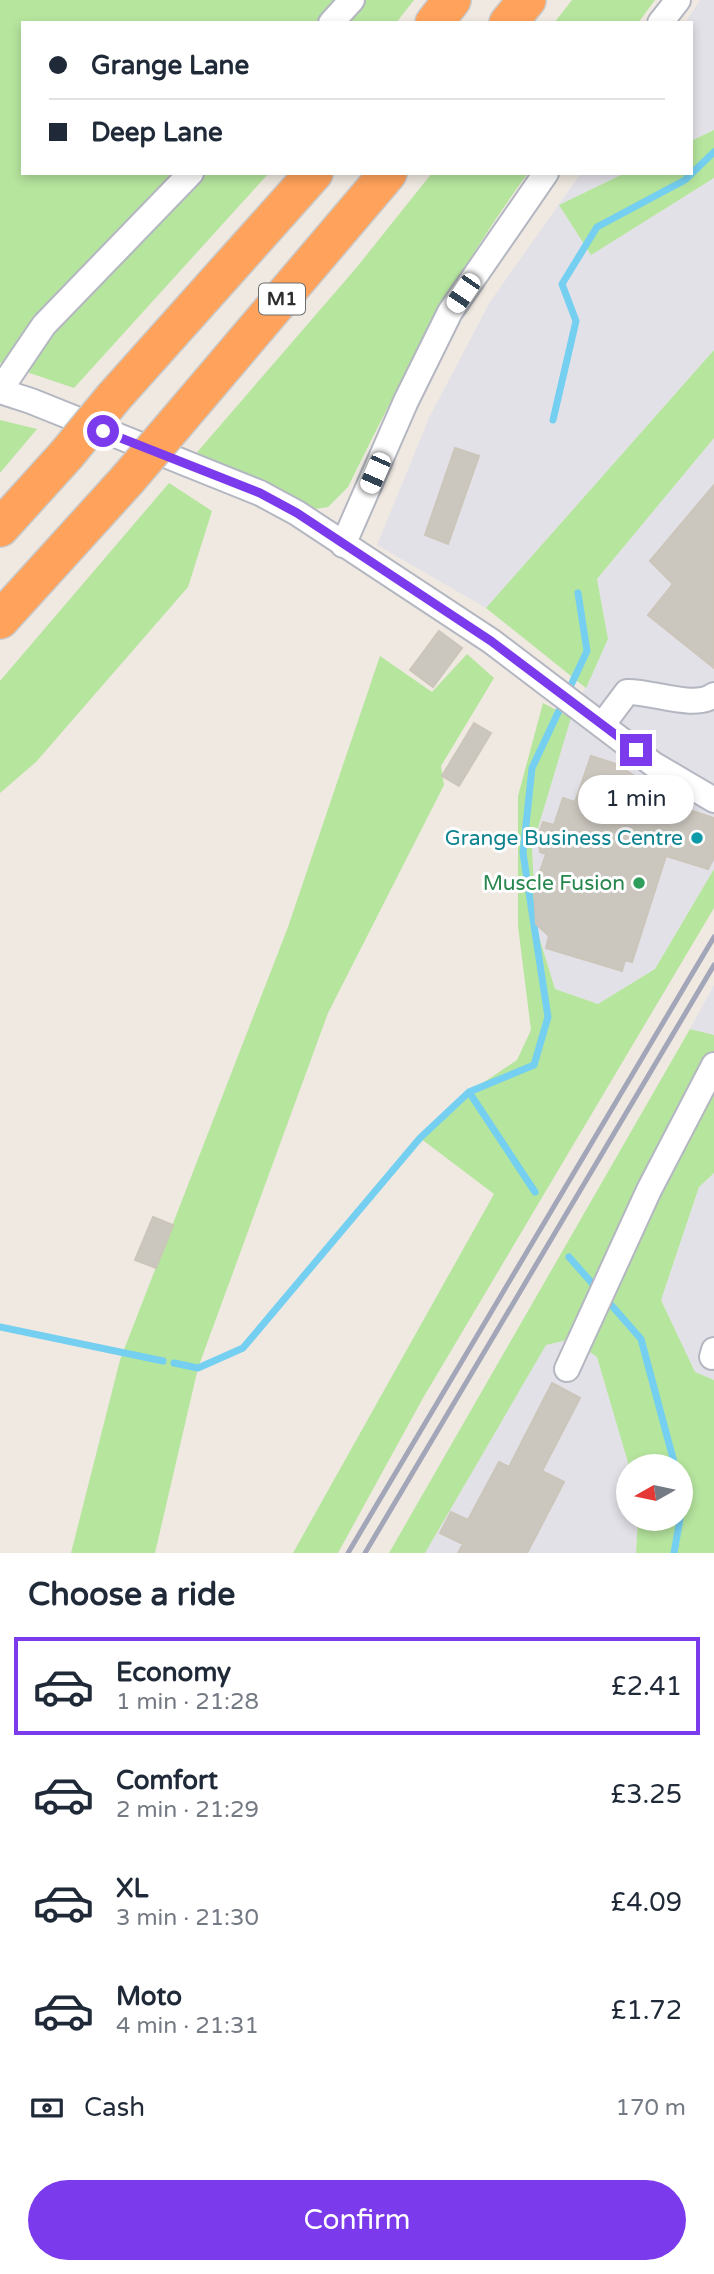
<!DOCTYPE html>
<html lang="en">
<head>
<meta charset="utf-8">
<style>
  body { margin:0; font-family:"Varela Round",sans-serif; background:#f2f2f3; color:#1f2937; height:100vh; display:flex; flex-direction:column; font-size:26px; white-space:nowrap }
  * { box-sizing:border-box; margin:0 }
  p { font-size:23px; color:#747a83 }
  .icon { flex:none; width:38px; height:38px; fill:none; stroke:currentColor; stroke-width:2; stroke-linecap:round; stroke-linejoin:round }
  .map { position:relative; height:1553px; overflow:hidden }
  .side { display:flex; flex-direction:column; background:#fff; flex:1 }
  .side>* { flex:none }
  .hud { position:absolute; left:21px; top:21px; width:672px; height:154px; border-radius:0px; box-shadow:0 4px 10px #0003; display:grid; align-content:center; height:154px; padding:0 28px; background:#fff }
  .needle { width:46px; rotate:261deg }
  .buttons { position:absolute; left:616px; top:1454px; display:grid; gap:14px }
  .buttons a { display:grid; place-items:center; width:77px; height:77px; border-radius:50%; background:#fff; box-shadow:0 4px 10px #0003; font-size:35px }
  .end { position:absolute; width:32px; height:32px; margin:-16px; border:9px solid #7c3aed; background:#fff; box-shadow:0 0 0 4px #fff }
  .from { border-radius:50% }
  .bubble { position:absolute; height:49px; border-radius:24px; background:#fff; box-shadow:0 4px 10px #0003; font-size:23px; font-weight:600; line-height:49px; text-align:center }
  .car { position:absolute; width:21px; height:42px; margin:-21px -10px; border-radius:9px; box-shadow:0 0 5px 2px #0007; background:linear-gradient(#fff 24%,#345 0 40%,#fff 0 76%,#345 0 86%,#fff 0) }
  .hud b { display:flex; align-items:center; gap:24px; height:66px; font-size:26px }
  .hud b+b { border-top:2px solid #e0e1e3 }
  .hud i { width:18px; height:18px; background:#1f2937 }
  ul { padding:0; list-style:none }
  li { display:flex; align-items:center; gap:21px; height:98px; margin:0 14px 10px; padding:0 14px; border:4px solid transparent; border-radius:0px }
  li div { flex:1 }
  li b { display:block; font-size:26px }
  li em { font-style:normal; font-weight:600 }
  li.current { border-color:#7c3aed }
  li>.icon { width:63px; height:63px; stroke-width:1.5 }
  h2 { padding:0 28px; font-size:32px; line-height:84px }
  .pay { display:flex; align-items:center; gap:18px; height:77px; padding:0 28px; font-size:26px }
  .pay p { margin-inline-start:auto }
  .cta { display:flex; gap:14px; margin-top:auto; padding:14px 28px }
  .cta a { flex:1; height:80px; border-radius:42px; background:#7c3aed; color:#fff; font-size:28px; font-weight:600; line-height:80px; text-align:center }
  .map>svg:first-child { display:block }
</style>
</head>
<body>
<div class="map">
<svg width="714" height="1553" viewBox="0 0 714 1553">
  <rect width="100%" height="100%" fill="#efe9e1"/>
  <!-- industrial -->
  <path fill="#e3e1e8" d="M700,0H714V130L691,141V23H685Z
    M581,173H625L559,205L591,255L714,178V350L486,608L377,545L429,418L490,302Z
    M714,438V869L655,969L598,1004L555,989L536,927L532,848L571,718L608,639L597,579Z
    M714,985V1035L690,1029Z
    M714,1173V1380L695,1372L661,1300L699,1187Z
    M571,1338L597,1357L609,1397L629,1466L628,1519H638L636,1553H425L546,1344Z"/>
  <!-- green -->
  <path fill="#b6e59e" d="M0,0H414L396,23H23V173H269L74,388L0,363Z
    M572,0H655L638,23H554Z
    M714,130V178L591,255L559,205L625,173H691V141Z
    M432,173H528C454,274 403,376 348,487L328,507L309,510L273,486L193,457L357,267Z
    M714,350V438L597,579L608,639L586,688L486,608Z
    M0,420L37,429L0,473Z
    M169,483L212,511L188,587L36,762L0,793V681Z
    M467,654L494,678L441,766L444,785L328,1013L198,1368L155,1553H71L120,1360L288,927L380,656L432,692Z
    M543,703L571,718L532,848L536,927L555,989L598,1004L655,969L714,869V908L423,1398L338,1553H293L494,1194L420,1138L469,1092L517,1060L531,1030L518,926V796Z
    M690,1029L714,1035V1173L699,1187L661,1300L695,1372L714,1380V1553H636L638,1519H681V1466H629L597,1357L571,1339L546,1345L425,1553H389Z"/>
  <g fill="none" stroke-linecap="round" stroke-linejoin="round">
    <!-- stream -->
    <path stroke="#75cff0" stroke-width="7" d="M553,420L576,321L562,284L597,227L685,180L714,152
      M535,1192L469,1092L534,1065L548,1017L523,853L532,768L587,651L578,593
      M569,1257L598,1290
      M606,1299L641,1339L675,1466
      M0,1327L163,1361
      M174,1363L198,1368L243,1348L420,1138L469,1092
      M681,1487L684,1498L681,1515
      M674,1553L680,1519"/>
  </g>
  <!-- building -->
  <path fill="#cbc7bf" stroke="#cbc5ba" stroke-width="2" d="M455,448L479,456L448,544L425,535Z
    M714,485V668L648,615L673,584L650,561Z
    M439,631L462,648L433,687L410,670Z
    M474,723L491,733L459,786L442,776Z
    M591,756L616,764L686,809L714,818V858L708,869L666,856L632,962L625,960L622,971L546,948L549,936L536,924L534,889L546,854L540,852L539,833L543,822L554,825L563,798L575,802Z
    M153,1217L173,1225L156,1268L135,1260Z
    M552,1383L580,1398L542,1471L564,1482L527,1553H458L463,1544L440,1533L451,1512L468,1520L499,1462L509,1467Z"/>
  <g fill="none" stroke-linecap="round" stroke-linejoin="round">
    <!-- minor casing -->
    <g stroke="#b4b7c1" stroke-width="28">
      <path id="minor" d="M331,23L352,0
        M660,23L678,0
        M0,390L44,325L191,173
        M0,391L31,401L260,493L297,513L491,641L653,764L714,800
        M343,545L406,401L450,312L546,173
        M603,724L627,692C651,691 695,710 714,695
        M712,1357L714,1350
        M567,1369L649,1190L714,1065"/>
    </g>
    <!-- highway casing -->
    <g stroke="#c9c9c9" stroke-width="40">
      <path id="highway" d="M434,23L452,0
        M508,23L527,0
        M113,398L314,173
        M175,424L388,173
        M0,528L67,454
        M0,620L128,479"/>
    </g>
    <!-- minor -->
    <use href="#minor" stroke="#fff" stroke-width="24"/>
    <!-- highway -->
    <use href="#highway" stroke="#ffa35c" stroke-width="37"/>
    <!-- rail -->
    <path stroke="#a3a6b8" stroke-width="5" d="M348,1553L714,937
      M365,1553L714,965"/>
    <!-- highway-bridge casing -->
    <g stroke="#c9c9c9" stroke-width="40" stroke-linecap="butt">
      <path id="highway-bridge" d="M67,454L113,398
        M128,479L175,424"/>
    </g>
    <!-- highway-bridge -->
    <use href="#highway-bridge" stroke="#ffa35c" stroke-width="37"/>
  </g>
  <g fill="none" stroke-linecap="round" stroke-linejoin="round">
    <!-- route -->
    <path stroke="#7c3aed" stroke-width="9" d="M103,431L260,493L297,513L491,641L636,750"/>
  </g>
  <!-- markers -->
  <circle fill="#0f9aa8" stroke="#fff" stroke-width="2.5" cx="697" cy="838" r="7"/>
  <circle fill="#2e9e5b" stroke="#fff" stroke-width="2.5" cx="639" cy="883" r="7"/>
  <g text-anchor="middle" dominant-baseline="central" stroke-width="6" stroke-linejoin="round" paint-order="stroke">
    <!-- shield labels -->
    <rect fill="#fff" stroke="#6d6d6d" stroke-width="2" x="259" y="283.5" width="46" height="31" rx="5"/>
    <g font-size="19" font-weight="bold" fill="#2e2e2e">
      <text x="282" y="299">M1</text>
    </g>
    <!-- culture labels -->
    <g font-size="21" fill="#0d838f" stroke="#fff" text-anchor="end">
      <text x="683" y="838">Grange Business Centre</text>
    </g>
    <!-- leisure labels -->
    <g font-size="21" fill="#27864d" stroke="#fff" text-anchor="end">
      <text x="625" y="883">Muscle Fusion</text>
    </g>
  </g>
</svg>
<div class="buttons">
<a><svg class="needle" viewBox="-14 -14 28 28"><path d="M0-13l5 13h-10z" fill="#e53935"/><path d="M0 13l5-13h-10z" fill="#747a83"/></svg></a>
</div>
<i class="end from" style="left:103px;top:431px"></i>
<i class="end" style="left:636px;top:750px"></i>
<div class="bubble" style="left:578px;top:775px;width:116px">1 min</div>
<i class="car" style="left:463px;top:293px;rotate:214deg"></i>
<i class="car" style="left:375px;top:473px;rotate:204deg"></i>
<div class="hud">
<b><i class="from"></i>Grange Lane</b>
<b><i></i>Deep Lane</b>
</div>
</div>
<section class="side">
<h2>Choose a ride</h2>
<ul>
<li class="current"><svg class="icon" aria-label="car" viewBox="0 0 24 24"><path d="M5 17H2v-5l4-1 3-4h7l3 4 3 1v5h-3M9 17h6M6 11h13"/><circle cx="7" cy="17" r="2"/><circle cx="17" cy="17" r="2"/></svg><div><b>Economy</b><p>1 min · 21:28</p></div><em>£2.41</em></li>
<li><svg class="icon" aria-label="car" viewBox="0 0 24 24"><path d="M5 17H2v-5l4-1 3-4h7l3 4 3 1v5h-3M9 17h6M6 11h13"/><circle cx="7" cy="17" r="2"/><circle cx="17" cy="17" r="2"/></svg><div><b>Comfort</b><p>2 min · 21:29</p></div><em>£3.25</em></li>
<li><svg class="icon" aria-label="car" viewBox="0 0 24 24"><path d="M5 17H2v-5l4-1 3-4h7l3 4 3 1v5h-3M9 17h6M6 11h13"/><circle cx="7" cy="17" r="2"/><circle cx="17" cy="17" r="2"/></svg><div><b>XL</b><p>3 min · 21:30</p></div><em>£4.09</em></li>
<li><svg class="icon" aria-label="car" viewBox="0 0 24 24"><path d="M5 17H2v-5l4-1 3-4h7l3 4 3 1v5h-3M9 17h6M6 11h13"/><circle cx="7" cy="17" r="2"/><circle cx="17" cy="17" r="2"/></svg><div><b>Moto</b><p>4 min · 21:31</p></div><em>£1.72</em></li>
</ul>
<div class="pay"><svg class="icon" aria-label="cash" viewBox="0 0 24 24"><path d="M3 7h18v10H3z"/><circle cx="12" cy="12" r="2"/></svg>Cash<p>170 m</p></div>
<div class="cta"><a>Confirm</a></div>
</section>
</body>
</html>
